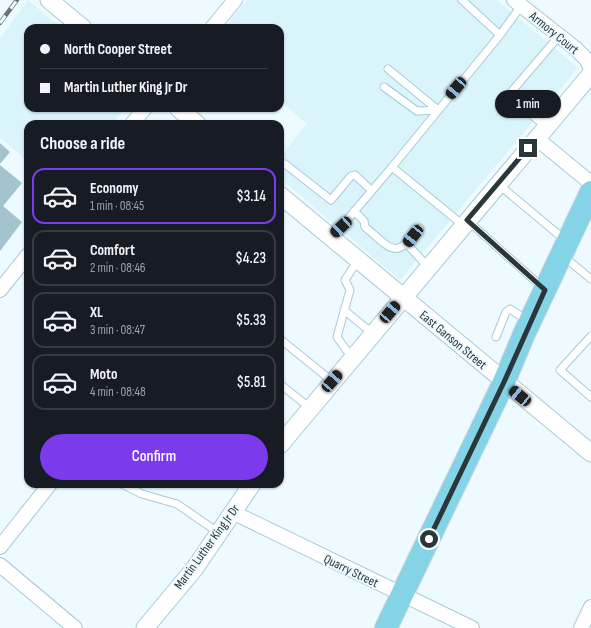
<!DOCTYPE html>
<html lang="en">
<head>
<meta charset="utf-8">
<style>
  body { margin:0; font-family:"Sofia Sans Condensed",sans-serif; background:#242831; color:#f1f3f6; height:100vh; display:flex; flex-direction:column; font-size:15px; white-space:nowrap }
  * { box-sizing:border-box; margin:0 }
  p { font-size:13px; color:#9ea1a6 }
  .icon { flex:none; width:22px; height:22px; fill:none; stroke:currentColor; stroke-width:2; stroke-linecap:round; stroke-linejoin:round }
  .map { position:relative; flex:1; overflow:hidden }
  .panel { position:absolute; left:24px; top:120px; width:260px; height:368px; display:flex; flex-direction:column; background:#171b24; border-radius:12px; box-shadow:0 1px 3px #0004 }
  .panel>* { flex:none }
  .banner { position:absolute; left:24px; top:24px; width:260px; height:88px; border-radius:12px; box-shadow:0 1px 3px #0004; display:grid; align-content:center; height:88px; padding:0 16px; background:#171b24 }
  .end { position:absolute; width:18px; height:18px; margin:-9px; border:5px solid #29373b; background:#fff; box-shadow:0 0 0 2px #fff }
  .from { border-radius:50% }
  .bubble { position:absolute; height:28px; border-radius:14px; background:#171b24; box-shadow:0 1px 3px #0004; font-size:13px; font-weight:600; line-height:28px; text-align:center }
  .car { position:absolute; width:12px; height:24px; margin:-12px -6px; border-radius:5px; box-shadow:0 0 3px 1px #0007; background:linear-gradient(#222 24%,#8ab4d8 0 40%,#222 0 76%,#8ab4d8 0 86%,#222 0) }
  .banner b { display:flex; align-items:center; gap:14px; height:38px; font-size:15px }
  .banner b+b { border-top:1px solid #363941 }
  .banner i { width:10px; height:10px; background:#f1f3f6 }
  ul { padding:0; list-style:none }
  li { display:flex; align-items:center; gap:12px; height:56px; margin:0 8px 6px; padding:0 8px; border:2px solid #363941; border-radius:12px }
  li div { flex:1 }
  li b { display:block; font-size:15px }
  li em { font-style:normal; font-weight:600 }
  li.selected { border-color:#7c3aed }
  li>.icon { width:36px; height:36px; stroke-width:1.5 }
  h2 { padding:0 16px; font-size:18px; line-height:48px }
  .button { display:flex; gap:8px; margin-top:auto; padding:8px 16px }
  .button a { flex:1; height:46px; border-radius:24px; background:#7c3aed; color:#fff; font-size:16px; font-weight:600; line-height:46px; text-align:center }
  .map>svg:first-child { display:block }
</style>
</head>
<body>
<div class="map">
<svg width="591" height="628" viewBox="0 0 591 628">
  <rect width="100%" height="100%" fill="#edfaff"/>
  <!-- built -->
  <path fill="#daf4fc" d="M28,0L61,28H28V108H125L113,124H28V162L0,137V38Z
    M247,0H497L578,68L400,280L280,178V157L307,124L280,101V28H224Z"/>
  <!-- building -->
  <path fill="#a3c4cf" d="M0,143L10,152L0,164Z
    M0,165L22,183L3,206L22,222L0,251Z"/>
  <g fill="none" stroke-linecap="round" stroke-linejoin="round">
    <!-- service casing -->
    <g stroke="#a9cad5" stroke-width="9">
      <path id="service" d="M462,0L500,35
        M388,69L438,110
        M384,87L417,111L438,110
        M546,127L517,102L512,91L559,36
        M285,164L331,200L351,176L355,175L371,190
        M498,184L565,240
        M354,211L364,221L365,227C392,249 394,261 420,228
        M467,220L543,288
        M463,225L392,167L500,35L521,6
        M330,237L341,227L392,167
        M407,244L428,267
        M563,256L591,279
        M344,310L372,333
        M591,336L560,370L591,397
        M496,337L506,312L510,309L528,321
        M280,339L332,381
        M352,358L337,337L350,290L345,280L358,260
        M280,384L310,408
        M122,484L142,494L177,504L219,533"/>
    </g>
    <!-- minor casing -->
    <g stroke="#a9cad5" stroke-width="16">
      <path id="minor" d="M514,0L575,48L587,60L591,69
        M212,28L235,0
        M132,124L145,108
        M536,138L591,183
        M0,290L28,255
        M232,512L472,628
        M0,547L50,484
        M0,565L75,628
        M581,628L591,607"/>
    </g>
    <!-- tertiary casing -->
    <g stroke="#a9cad5" stroke-width="19">
      <path id="tertiary" d="M49,0L83,28
        M178,108L197,124
        M280,195L591,453
        M280,445L591,74
        M145,628L195,568L252,484"/>
    </g>
    <!-- primary casing -->
    <g stroke="#d4d7d8" stroke-width="24">
      <path id="primary" d="M386,628L504,382L524,334L591,192"/>
    </g>
    <!-- service -->
    <use href="#service" stroke="#fff" stroke-width="7"/>
    <!-- minor -->
    <use href="#minor" stroke="#fff" stroke-width="14"/>
    <!-- tertiary -->
    <use href="#tertiary" stroke="#fff" stroke-width="17"/>
    <!-- primary -->
    <use href="#primary" stroke="#85d3e6" stroke-width="22"/>
    <!-- rail casing -->
    <g stroke="#677579" stroke-width="4.5">
      <path id="rail" d="M0,23L17,0"/>
    </g>
    <!-- rail -->
    <use href="#rail" stroke="#edfaff" stroke-width="3" stroke-dasharray="9" stroke-linecap="butt"/>
  </g>
  <g fill="none" stroke-linecap="round" stroke-linejoin="round">
    <!-- route -->
    <path stroke="#29373b" stroke-width="5" d="M429,539L504,382L545,290L467,220L528,148"/>
  </g>
  <g text-anchor="middle" dominant-baseline="central" stroke-width="4" stroke-linejoin="round" paint-order="stroke">
    <!-- street labels -->
    <g font-size="13" fill="#29373b" stroke="#edfaff">
      <text transform="translate(554 33) rotate(39)">Armory Court</text>
      <text transform="translate(453 340) rotate(40)">East Ganson Street</text>
      <text transform="translate(207 547) rotate(-54)">Martin Luther King Jr Dr</text>
      <text transform="translate(351 571) rotate(26)">Quarry Street</text>
    </g>
  </g>
</svg>
<i class="end from" style="left:429px;top:539px"></i>
<i class="end" style="left:528px;top:148px"></i>
<div class="bubble" style="left:495px;top:90px;width:66px">1 min</div>
<i class="car" style="left:456px;top:88px;rotate:220deg"></i>
<i class="car" style="left:341px;top:227px;rotate:227deg"></i>
<i class="car" style="left:413px;top:236px;rotate:218deg"></i>
<i class="car" style="left:390px;top:312px;rotate:40deg"></i>
<i class="car" style="left:332px;top:381px;rotate:41deg"></i>
<i class="car" style="left:520px;top:396px;rotate:309deg"></i>
<div class="banner">
<b><i class="from"></i>North Cooper Street</b>
<b><i></i>Martin Luther King Jr Dr</b>
</div>
<section class="panel">
<h2>Choose a ride</h2>
<ul>
<li class="selected"><svg class="icon" aria-label="car" viewBox="0 0 24 24"><path d="M5 17H2v-5l4-1 3-4h7l3 4 3 1v5h-3M9 17h6M6 11h13"/><circle cx="7" cy="17" r="2"/><circle cx="17" cy="17" r="2"/></svg><div><b>Economy</b><p>1 min · 08:45</p></div><em>$3.14</em></li>
<li><svg class="icon" aria-label="car" viewBox="0 0 24 24"><path d="M5 17H2v-5l4-1 3-4h7l3 4 3 1v5h-3M9 17h6M6 11h13"/><circle cx="7" cy="17" r="2"/><circle cx="17" cy="17" r="2"/></svg><div><b>Comfort</b><p>2 min · 08:46</p></div><em>$4.23</em></li>
<li><svg class="icon" aria-label="car" viewBox="0 0 24 24"><path d="M5 17H2v-5l4-1 3-4h7l3 4 3 1v5h-3M9 17h6M6 11h13"/><circle cx="7" cy="17" r="2"/><circle cx="17" cy="17" r="2"/></svg><div><b>XL</b><p>3 min · 08:47</p></div><em>$5.33</em></li>
<li><svg class="icon" aria-label="car" viewBox="0 0 24 24"><path d="M5 17H2v-5l4-1 3-4h7l3 4 3 1v5h-3M9 17h6M6 11h13"/><circle cx="7" cy="17" r="2"/><circle cx="17" cy="17" r="2"/></svg><div><b>Moto</b><p>4 min · 08:48</p></div><em>$5.81</em></li>
</ul>
<div class="button"><a>Confirm</a></div>
</section>
</div>
</body>
</html>
